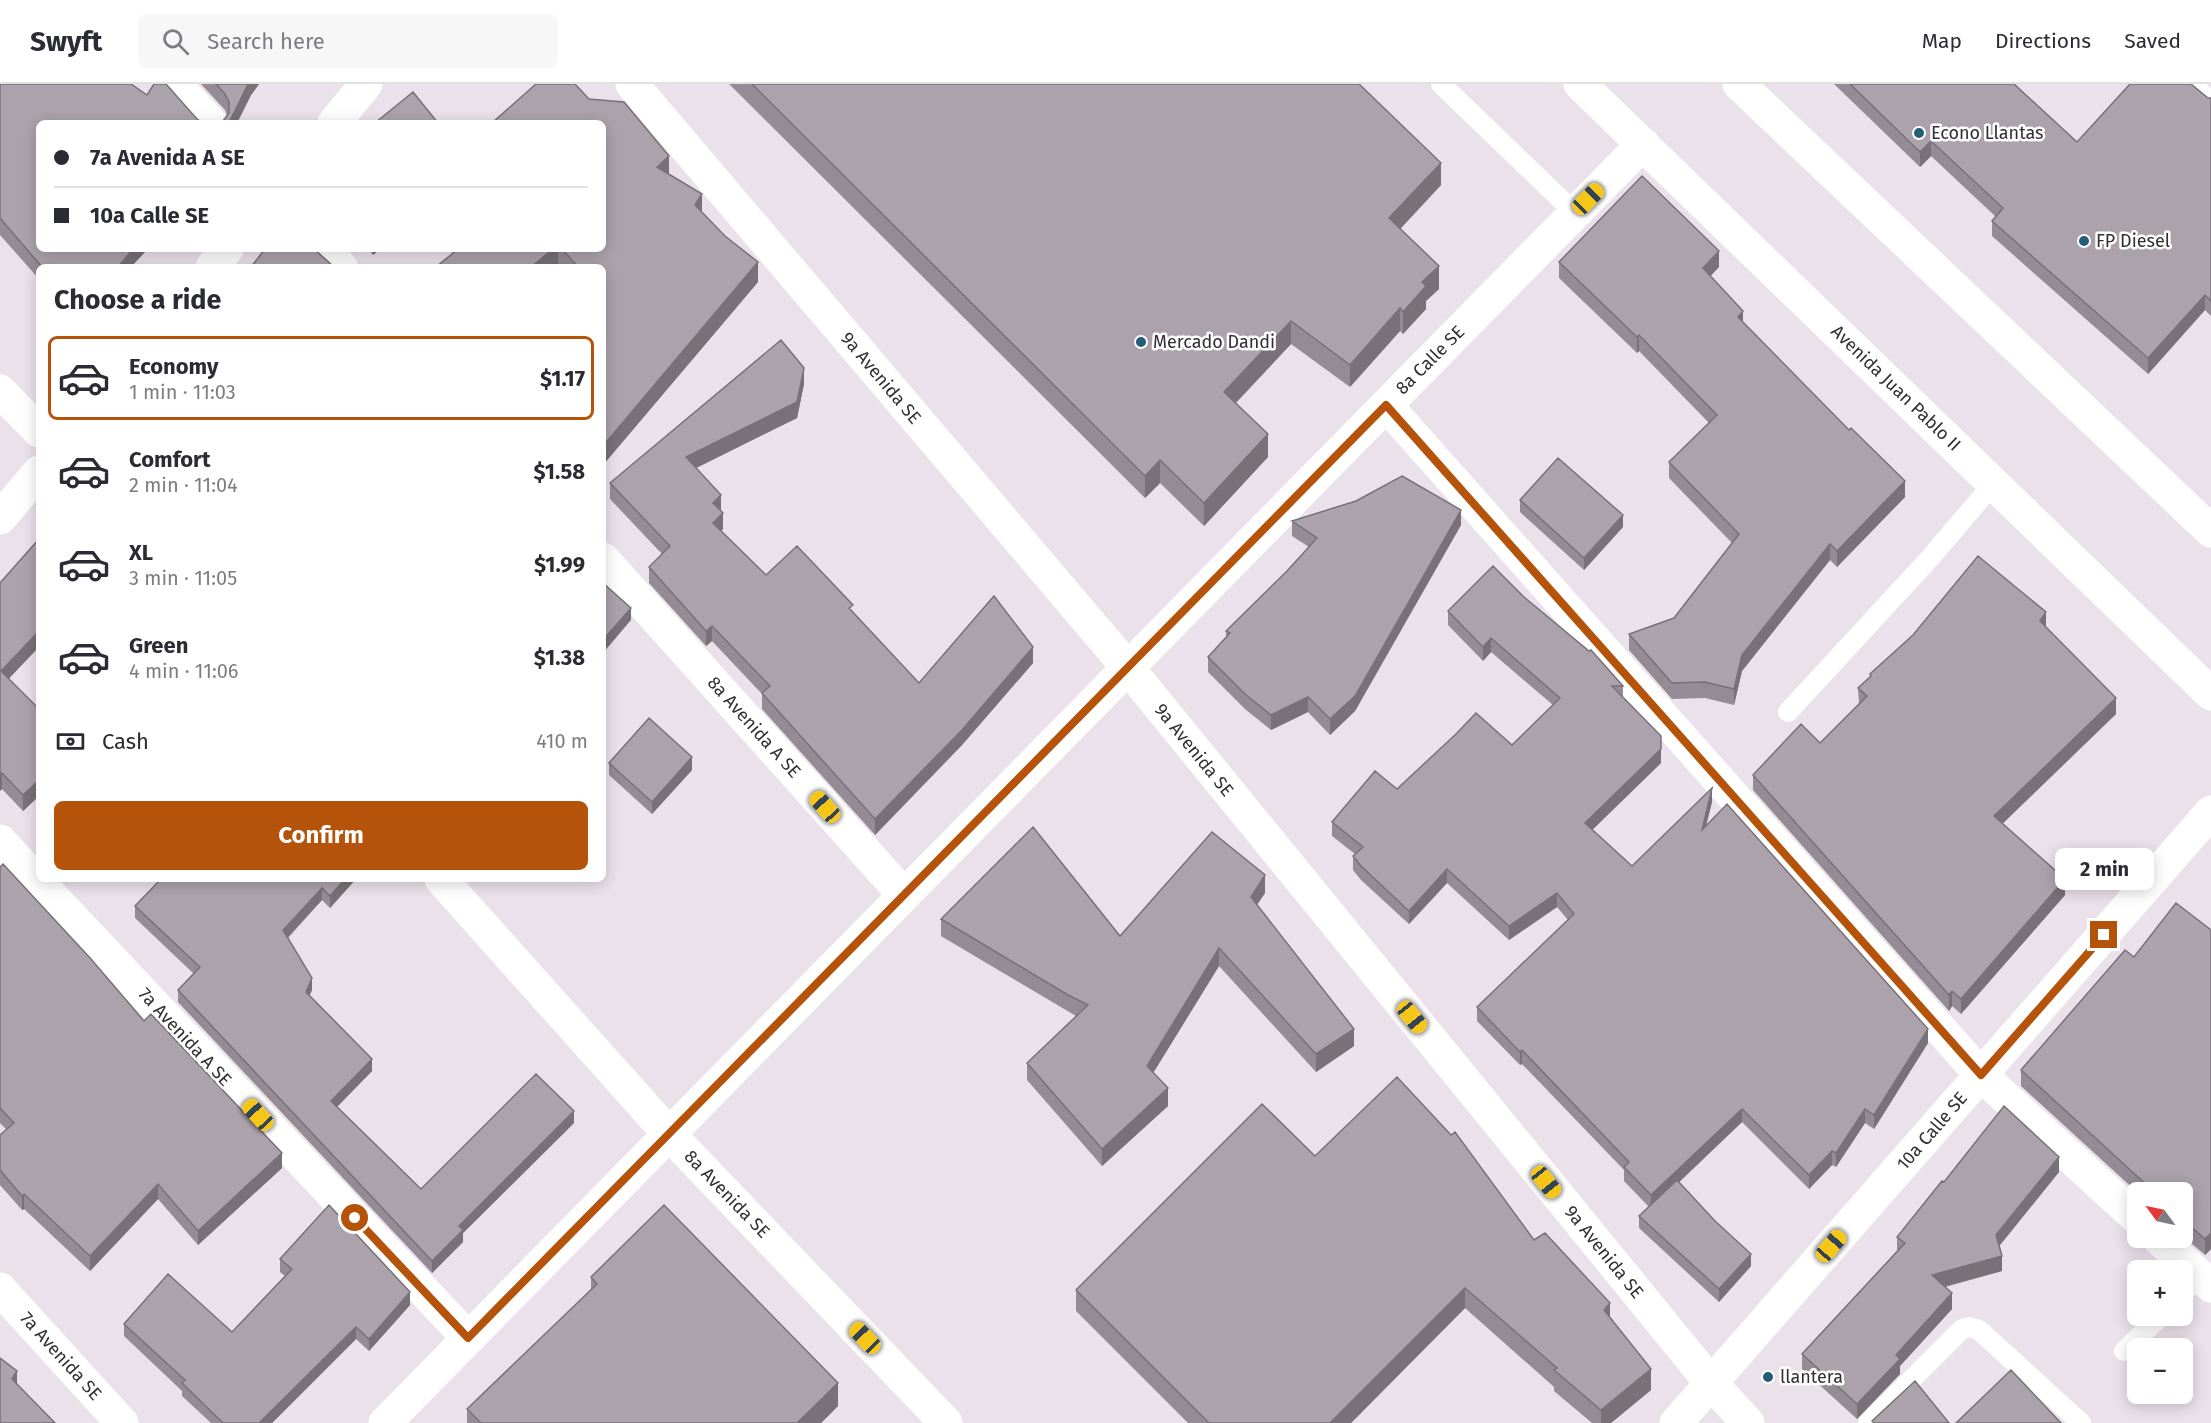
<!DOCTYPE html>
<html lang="en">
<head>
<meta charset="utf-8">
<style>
  body { margin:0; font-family:"Fira Sans",sans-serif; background:#f7f7f7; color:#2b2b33; height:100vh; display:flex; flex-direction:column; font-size:22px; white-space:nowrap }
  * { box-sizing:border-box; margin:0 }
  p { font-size:20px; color:#7c7c81 }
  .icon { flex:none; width:33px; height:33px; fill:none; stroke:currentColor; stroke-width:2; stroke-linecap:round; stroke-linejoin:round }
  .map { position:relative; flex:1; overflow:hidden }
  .panel { position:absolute; left:36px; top:180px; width:570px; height:618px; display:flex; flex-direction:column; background:#fff; border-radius:9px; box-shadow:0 3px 15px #0003 }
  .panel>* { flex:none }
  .banner { position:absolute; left:36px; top:36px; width:570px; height:132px; border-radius:9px; box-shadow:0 3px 15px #0003; display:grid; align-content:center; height:132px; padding:0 18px; background:#fff }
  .needle { width:39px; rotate:303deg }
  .fabs { position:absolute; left:2127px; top:1098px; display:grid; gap:12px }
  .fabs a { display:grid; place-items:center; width:66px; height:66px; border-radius:9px; background:#fff; box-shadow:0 3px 15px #0003; font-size:30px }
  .end { position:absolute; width:27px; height:27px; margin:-14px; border:8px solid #b45309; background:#fff; box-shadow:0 0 0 3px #fff }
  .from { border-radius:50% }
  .bubble { position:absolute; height:42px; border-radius:9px; background:#fff; box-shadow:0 3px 15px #0003; font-size:20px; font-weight:700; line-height:42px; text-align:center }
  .car { position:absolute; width:18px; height:36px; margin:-18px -9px; border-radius:8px; box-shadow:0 0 4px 2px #0007; background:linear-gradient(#f5c518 24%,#345 0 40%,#f5c518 0 76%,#345 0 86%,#f5c518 0) }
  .banner b { display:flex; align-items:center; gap:21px; height:57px; font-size:22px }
  .banner b+b { border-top:2px solid #e1e1e2 }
  .banner i { width:15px; height:15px; background:#2b2b33 }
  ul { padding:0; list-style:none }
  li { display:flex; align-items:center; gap:18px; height:84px; margin:0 12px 9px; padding:0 6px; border:3px solid transparent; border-radius:9px }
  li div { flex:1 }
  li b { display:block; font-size:22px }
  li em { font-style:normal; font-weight:700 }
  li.on { border-color:#b45309 }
  li>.icon { width:54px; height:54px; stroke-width:1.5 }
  h2 { padding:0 18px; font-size:27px; line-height:72px }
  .pay { display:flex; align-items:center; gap:15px; height:66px; padding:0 18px; font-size:22px }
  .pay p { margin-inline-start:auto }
  .button { display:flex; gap:12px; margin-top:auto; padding:12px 18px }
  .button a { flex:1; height:69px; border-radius:9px; background:#b45309; color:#fff; font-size:24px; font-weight:700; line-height:69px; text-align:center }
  header { display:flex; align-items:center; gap:36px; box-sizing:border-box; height:84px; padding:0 30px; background:#fff; border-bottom:2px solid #e1e1e2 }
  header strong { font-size:28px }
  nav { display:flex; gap:33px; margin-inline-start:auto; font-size:21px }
  .search { width:420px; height:54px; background:#f7f7f7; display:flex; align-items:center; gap:15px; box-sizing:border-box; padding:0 21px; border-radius:9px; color:#7c7c81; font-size:22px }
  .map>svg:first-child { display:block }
</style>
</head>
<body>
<header>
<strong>Swyft</strong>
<div class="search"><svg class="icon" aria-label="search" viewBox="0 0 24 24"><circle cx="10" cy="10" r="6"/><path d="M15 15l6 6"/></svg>Search here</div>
<nav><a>Map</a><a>Directions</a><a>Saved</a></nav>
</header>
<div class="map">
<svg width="2211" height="1339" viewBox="0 0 2211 1339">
  <rect width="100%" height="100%" fill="#ebe1eb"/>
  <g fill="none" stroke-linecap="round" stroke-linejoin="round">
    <!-- service -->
    <path stroke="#fff" stroke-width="20" d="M1441,0L1575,129
      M2192,0L2211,18
      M1788,628L1930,474L1994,399
      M2182,1210L2200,1192
      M2124,1267L2161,1232
      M1868,1339L1962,1245L1969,1243L1979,1246L2081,1339"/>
    <!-- minor -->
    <path stroke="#fff" stroke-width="33" d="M175,0L211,39
      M632,0L1128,584L1711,1299L1748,1339
      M324,165L341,183
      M1386,321L1981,991L2138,1135
      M603,475L904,811
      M0,757L468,1254
      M2158,1154L2211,1202
      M385,1339L1643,60"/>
    <!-- tertiary -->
    <path stroke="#fff" stroke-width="33" d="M0,307L39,347
      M441,795L669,1050L946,1339
      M0,1205L122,1339
      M1676,1339L2211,728"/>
    <!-- secondary -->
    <path stroke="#fff" stroke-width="33" d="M334,39L366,0
      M212,183L227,165
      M0,434L39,388"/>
    <!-- trunk -->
    <path stroke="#fff" stroke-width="33" d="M1580,0L2211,610
      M1739,0L2211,447"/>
  </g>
  <!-- wall -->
  <path fill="#948b94" d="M0,0L140,172L131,183H39V195L0,151Z
    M201,0H259L251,11L237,39H219L223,37L227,31L225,26Z
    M729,0H1359L1441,101L1400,145L1439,205L1426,217V225L1403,250L1400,247L1350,303L1291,260L1236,319L1268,373L1204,442L1160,399L1145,414Z
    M1834,0H2014L2077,58L2208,14H2211V232L2205,226L2148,290L1992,152V137L1996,133L1931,72L1920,83Z
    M589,15L669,90L702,129L758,198L603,381V183H561L558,180L454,169L450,165H603Z
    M368,165H380L373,171Z
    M1559,178L1719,183L1710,192L1743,238L1905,413L1837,483L1830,476L1742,587L1734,621L1705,614L1672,615L1629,566V550L1674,534L1732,459L1669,394V378L1709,339L1639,267L1637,269L1559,194Z
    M804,300L797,334L696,384L721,427L723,445L721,447L766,491L853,528L919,599L1033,579L962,661L875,751L762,625V610L712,557L706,562L649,499V483L662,470L610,415V399Z
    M1520,416L1623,443L1584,486L1520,428Z
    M1292,437L1461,441L1355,627L1330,651L1308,628L1271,646L1245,625L1208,588V573L1226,553V547L1287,487L1309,463L1292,452Z
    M0,499L9,595L39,625V712L23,727L2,705L0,707Z
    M1524,513L1623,602V613L1661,679L1592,746L1632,782L1712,718L1706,741L1928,959L1874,1045L1865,1039L1836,1083L1832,1081L1809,1105L1742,1038L1679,1098L1751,1182L1719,1218L1639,1144V1132L1649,1123L1624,1097V1086L1522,980L1520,981L1477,937V923L1568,836L1557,823L1509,856L1447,799L1409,840L1361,796L1353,786V772L1355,770L1332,752V738L1397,705L1512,661L1553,621L1491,568L1483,577L1448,541V527Z
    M2046,543L2116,630L2002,740L2065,811L1961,930L1952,922L1949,927L1753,706V691L1820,659L1859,620L1858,604L1870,593V590Z
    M609,679L692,686L652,730L609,691Z
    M0,783L282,1084L198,1161L158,1115L90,1187L24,1125L22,1126L0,1101V1051L7,1046L0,1039Z
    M356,795L330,824L322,816L288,854L312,906L309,912L372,987L337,1023L421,1105L574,1039L463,1149V1158L432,1189L178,918V906L194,890L135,834V822Z
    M1265,809L1257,820L1354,962L1316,988L1219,882L1153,989L1168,1022L1102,1082L1027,996V979L1076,932L941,852V835L1120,852Z
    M2211,846V1165L2205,1171L2182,1151V1108L2138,1109L2021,1002V986L2134,873Z
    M1315,1072L1534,1156L1610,1234L1651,1306L1611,1339H1592L1554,1307V1303L1465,1224L1351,1339H1188L1076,1227V1206Z
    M2059,1088L1999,1162L2002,1187L1945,1203L1952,1225L1900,1282V1290L1857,1335L1802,1285V1270L1897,1167V1153L1944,1098Z
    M280,1175L410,1221L369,1267L356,1255L272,1339H211L182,1312V1307L124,1252V1240L232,1248L285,1192L280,1188Z
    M591,1193L838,1322L821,1339H467V1325L591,1206Z"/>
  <!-- shaded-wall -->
  <path fill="#787178" d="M248,0H259L251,11L237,39H229Z
    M1931,57V72L1920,83V68Z
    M669,72V92L657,83Z
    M1441,79V101L1389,157V134Z
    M702,110V129L695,121Z
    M133,165H148L131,183H118Z
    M373,165H380L373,171Z
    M553,165H558V180L555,183H531Z
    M1719,167V183L1703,200V184Z
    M758,178V198L603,381V362Z
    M1439,182V205L1426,217V225L1403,250V228L1422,198Z
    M2205,211V226L2148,290V274Z
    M1400,224V247L1350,303V281Z
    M1743,227V243L1738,233Z
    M1291,237V260L1224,331V308Z
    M1639,251V267L1637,269V253Z
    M804,284V300L797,334L686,389V373Z
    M1268,350V373L1204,442V419Z
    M1160,376V399L1145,414V392Z
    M1905,397V413L1837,483V467Z
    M721,411V427L713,419Z
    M1461,426V441L1355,627L1330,651V635Z
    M723,429V445L713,455V439Z
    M1623,431V443L1584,486V474Z
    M1830,460V476L1742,587L1734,621V605L1742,571Z
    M631,524V536L603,569V556Z
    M2046,528V544L2040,537Z
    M712,542V557L706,562V547Z
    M39,547V563L1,603V587Z
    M1491,554V568L1483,577V563Z
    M1033,563V579L962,661L875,751V735Z
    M1308,613V628L1271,646V631Z
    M2116,614V630L1994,748V732Z
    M1661,665V679L1585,753V739Z
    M692,673V686L652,730V718Z
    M2,689V705L0,707V690Z
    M39,696V712L23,727V711Z
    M1712,704V718L1702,759V746Z
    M1447,785V799L1409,840V827Z
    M1265,791V809L1251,830V813Z
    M345,795H356L330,824V812Z
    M2065,795V811L1961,930V915Z
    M322,804V816L283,858V846Z
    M1557,809V823L1509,856V842Z
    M1219,864V882L1147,999V982Z
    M312,894V906L306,920V908Z
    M1952,907V922L1949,927V911Z
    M1354,945V962L1316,988V970Z
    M1928,945V959L1874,1045V1031Z
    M1522,966V980L1520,981V968Z
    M372,975V987L331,1029V1017Z
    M1168,1004V1022L1102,1082V1065Z
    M1742,1025V1038L1651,1125V1111Z
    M1865,1025V1039L1836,1083V1069Z
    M574,1027V1039L463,1149V1158L432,1189V1177L459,1142Z
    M1832,1067V1081L1809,1105V1091Z
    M282,1069V1084L198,1161V1147Z
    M2059,1073V1088L1996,1166V1151Z
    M158,1100V1115L90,1187V1172Z
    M24,1110V1125L22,1126V1112Z
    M2211,1149V1165L2205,1171V1155Z
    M1751,1170V1182L1719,1218V1205Z
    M2002,1172V1187L1932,1206V1191Z
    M1465,1204V1224L1351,1339H1330Z
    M410,1208V1221L369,1267V1255Z
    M1952,1209V1225L1900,1282V1290L1857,1335V1320L1896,1271Z
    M1610,1219V1240L1604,1226Z
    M356,1243V1255L272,1339H259Z
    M1651,1285V1306L1611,1339H1601V1326Z
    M17,1287V1304L12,1295Z
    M838,1299V1322L821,1339H797Z"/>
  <!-- building -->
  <path fill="#aca2ac" stroke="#787178" stroke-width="1.5" d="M0,0H131L147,11L154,0H166L197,35L203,39H39V165H133L118,183H42L0,134Z
    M216,0H248L229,39H219L223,37L229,29V18L225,10Z
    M536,0H575L589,15L624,18L669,72L657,83L702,110L695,121L725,152L758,178L603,362V214L604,213L603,212V183H578L562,165H603V39H492Z
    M752,0H1359L1441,79L1389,134L1439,182L1422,198L1426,202L1403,228L1400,224L1350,281L1291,237L1224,308L1268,350L1204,419L1160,376L1145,392Z
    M1850,0H2014L2077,58L2130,0H2191L2208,14H2211V217L2205,211L2148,274L1992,137L2003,124L1931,57L1920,68Z
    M413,8L438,39H375Z
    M1642,92L1719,167L1703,184L1743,227L1738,233L1849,346L1851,344L1905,397L1837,467L1830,460L1742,571L1734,605L1705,598L1672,599L1629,550L1674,534L1739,450L1669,378L1717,331L1639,251L1637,253L1559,178Z
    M265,165H314L333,182L251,183Z
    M458,165H553L531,183H436Z
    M781,256L804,284L797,318L686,373L721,411L713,419L723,429L713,439L766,491L797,462L853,521L849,524L919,599L994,512L1033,563L962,646L875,735L762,609L770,602L712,542L706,547L649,483L670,462L610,399Z
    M1558,374L1623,431L1584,474L1520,416Z
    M1402,392L1461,426L1355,612L1330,635L1308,613L1271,631L1245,610L1208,573L1230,549L1226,547L1287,487L1317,454L1292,437L1356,417Z
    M39,455V547L1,587L39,625V696L23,711L2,689L0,690V499Z
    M1978,472L2046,528L2040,537L2116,614L1994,732L2065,795L1961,915L1952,907L1949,911L1753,691L1801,640L1820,659L1867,612L1858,604L1871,592L1870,590L1913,551Z
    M1493,482L1524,513L1589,567L1591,566L1623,602H1612L1661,652V665L1585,739L1632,782L1712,704L1702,746L1727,720L1928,945L1874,1031L1865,1025L1836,1069L1832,1067L1809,1091L1742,1025L1651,1111L1624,1083L1629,1078L1522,966L1520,968L1477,923L1574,830L1557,809L1509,842L1447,785L1409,827L1361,782L1353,772L1363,763L1332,738L1375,687L1397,705L1456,650L1476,629L1512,661L1560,614L1491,554L1483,563L1448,527Z
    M603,499L631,524L603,556Z
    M649,634L692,673L652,718L609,679Z
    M1033,743L1120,852L1212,748L1265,791L1251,813L1354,945L1316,970L1219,864L1147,982L1168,1004L1102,1065L1027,979L1088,921L1068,911L941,835Z
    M3,780L91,875L144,937L151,930L282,1069L198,1147L158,1100L90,1172L24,1110L22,1112L0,1086V1051L14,1039L0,1024V783Z
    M161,795H345L330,812L322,804L283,846L312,894L306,908L372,975L331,1017L421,1105L536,990L574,1027L459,1142L463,1146L432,1177L178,906L200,883L135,822Z
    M2176,819L2211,846V1149L2205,1155L2182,1135V1108H2153L2151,1105L2021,986L2125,866L2134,873Z
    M1397,993L1451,1051L1455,1048L1534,1156L1545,1149L1610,1219L1604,1226L1651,1285L1601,1326L1554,1286L1557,1284L1465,1204L1330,1339H1209L1076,1206L1262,1020L1315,1072Z
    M2004,1022L2059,1073L1996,1151L2002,1172L1932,1191L1952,1209L1896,1271L1900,1275L1857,1320L1802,1270L1905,1159L1897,1153L1942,1097L1944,1098Z
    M1677,1096L1715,1137L1751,1170L1719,1205L1639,1132Z
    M329,1121L410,1208L369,1255L356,1243L259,1339H223L182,1299L185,1296L124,1240L168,1190L232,1248L292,1185L280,1175Z
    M664,1121L838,1299L797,1339H481L467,1325L597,1200L591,1193Z
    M0,1274L17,1287L12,1295L55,1339H0Z
    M2011,1286L2061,1339H1956Z
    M1915,1297L1949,1339H1874L1872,1337Z"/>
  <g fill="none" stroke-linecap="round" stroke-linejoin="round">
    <!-- route -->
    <path stroke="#b45309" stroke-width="8" d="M355,1134L468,1254L1386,321L1981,991L2104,851"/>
  </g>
  <!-- markers -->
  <g fill="#245d76" stroke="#fff" stroke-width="2">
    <circle cx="1919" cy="49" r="6"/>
    <circle cx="2084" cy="157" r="6"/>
    <circle cx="1141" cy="258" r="6"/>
    <circle cx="1768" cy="1293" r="6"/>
  </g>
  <g text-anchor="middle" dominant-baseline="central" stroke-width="5" stroke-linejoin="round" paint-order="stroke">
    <!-- poi labels -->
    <g font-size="18" fill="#322e32" stroke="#fff" text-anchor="start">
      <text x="1931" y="49">Econo Llantas</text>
      <text x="2096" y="157">FP Diesel</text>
      <text x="1153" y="258">Mercado Dandi</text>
      <text x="1780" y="1293">llantera</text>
    </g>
    <!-- street labels -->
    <g font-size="18" fill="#322e32" stroke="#fff">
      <text transform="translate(1430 276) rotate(-45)">8a Calle SE</text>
      <text transform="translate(881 294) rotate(50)">9a Avenida SE</text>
      <text transform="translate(1896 304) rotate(44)">Avenida Juan Pablo II</text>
      <text transform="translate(754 643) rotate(48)">8a Avenida A SE</text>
      <text transform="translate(1194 666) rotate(51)">9a Avenida SE</text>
      <text transform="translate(185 953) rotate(47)">7a Avenida A SE</text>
      <text transform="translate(1932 1047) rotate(-49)">10a Calle SE</text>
      <text transform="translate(727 1110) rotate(46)">8a Avenida SE</text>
      <text transform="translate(1604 1168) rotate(51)">9a Avenida SE</text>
      <text transform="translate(61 1272) rotate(48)">7a Avenida SE</text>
    </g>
  </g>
</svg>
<div class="fabs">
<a><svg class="needle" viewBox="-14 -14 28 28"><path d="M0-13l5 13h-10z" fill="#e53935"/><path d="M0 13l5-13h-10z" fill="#7c7c81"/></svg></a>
<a>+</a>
<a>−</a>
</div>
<i class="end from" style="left:355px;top:1134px"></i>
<i class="end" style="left:2104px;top:851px"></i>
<div class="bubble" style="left:2055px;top:764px;width:99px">2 min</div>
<i class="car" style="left:1588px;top:115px;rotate:45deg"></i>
<i class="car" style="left:825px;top:723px;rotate:318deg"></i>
<i class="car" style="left:1412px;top:933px;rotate:141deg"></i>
<i class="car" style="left:258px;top:1031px;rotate:317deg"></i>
<i class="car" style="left:1546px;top:1098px;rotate:141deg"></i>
<i class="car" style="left:1831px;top:1162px;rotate:41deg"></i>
<i class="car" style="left:865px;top:1254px;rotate:316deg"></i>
<div class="banner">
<b><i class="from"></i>7a Avenida A SE</b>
<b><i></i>10a Calle SE</b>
</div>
<section class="panel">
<h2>Choose a ride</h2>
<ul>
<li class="on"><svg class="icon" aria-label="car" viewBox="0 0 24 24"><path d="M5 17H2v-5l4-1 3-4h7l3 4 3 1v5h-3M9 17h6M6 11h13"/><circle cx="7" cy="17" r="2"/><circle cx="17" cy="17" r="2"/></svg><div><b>Economy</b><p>1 min · 11:03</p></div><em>$1.17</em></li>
<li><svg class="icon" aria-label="car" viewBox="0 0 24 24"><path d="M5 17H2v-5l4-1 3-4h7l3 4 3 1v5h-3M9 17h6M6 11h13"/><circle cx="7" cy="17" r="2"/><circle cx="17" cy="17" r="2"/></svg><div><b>Comfort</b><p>2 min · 11:04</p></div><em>$1.58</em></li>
<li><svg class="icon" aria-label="car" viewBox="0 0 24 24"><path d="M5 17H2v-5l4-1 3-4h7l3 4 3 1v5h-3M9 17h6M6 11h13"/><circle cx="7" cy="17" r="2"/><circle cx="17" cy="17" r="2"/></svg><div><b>XL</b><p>3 min · 11:05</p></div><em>$1.99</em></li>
<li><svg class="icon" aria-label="car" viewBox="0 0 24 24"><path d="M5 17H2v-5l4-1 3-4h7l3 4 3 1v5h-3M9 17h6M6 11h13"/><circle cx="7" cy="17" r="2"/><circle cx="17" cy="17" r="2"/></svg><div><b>Green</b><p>4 min · 11:06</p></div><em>$1.38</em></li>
</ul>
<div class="pay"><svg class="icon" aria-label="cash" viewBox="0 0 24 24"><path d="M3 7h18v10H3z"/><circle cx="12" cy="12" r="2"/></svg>Cash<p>410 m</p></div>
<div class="button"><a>Confirm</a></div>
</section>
</div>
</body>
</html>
